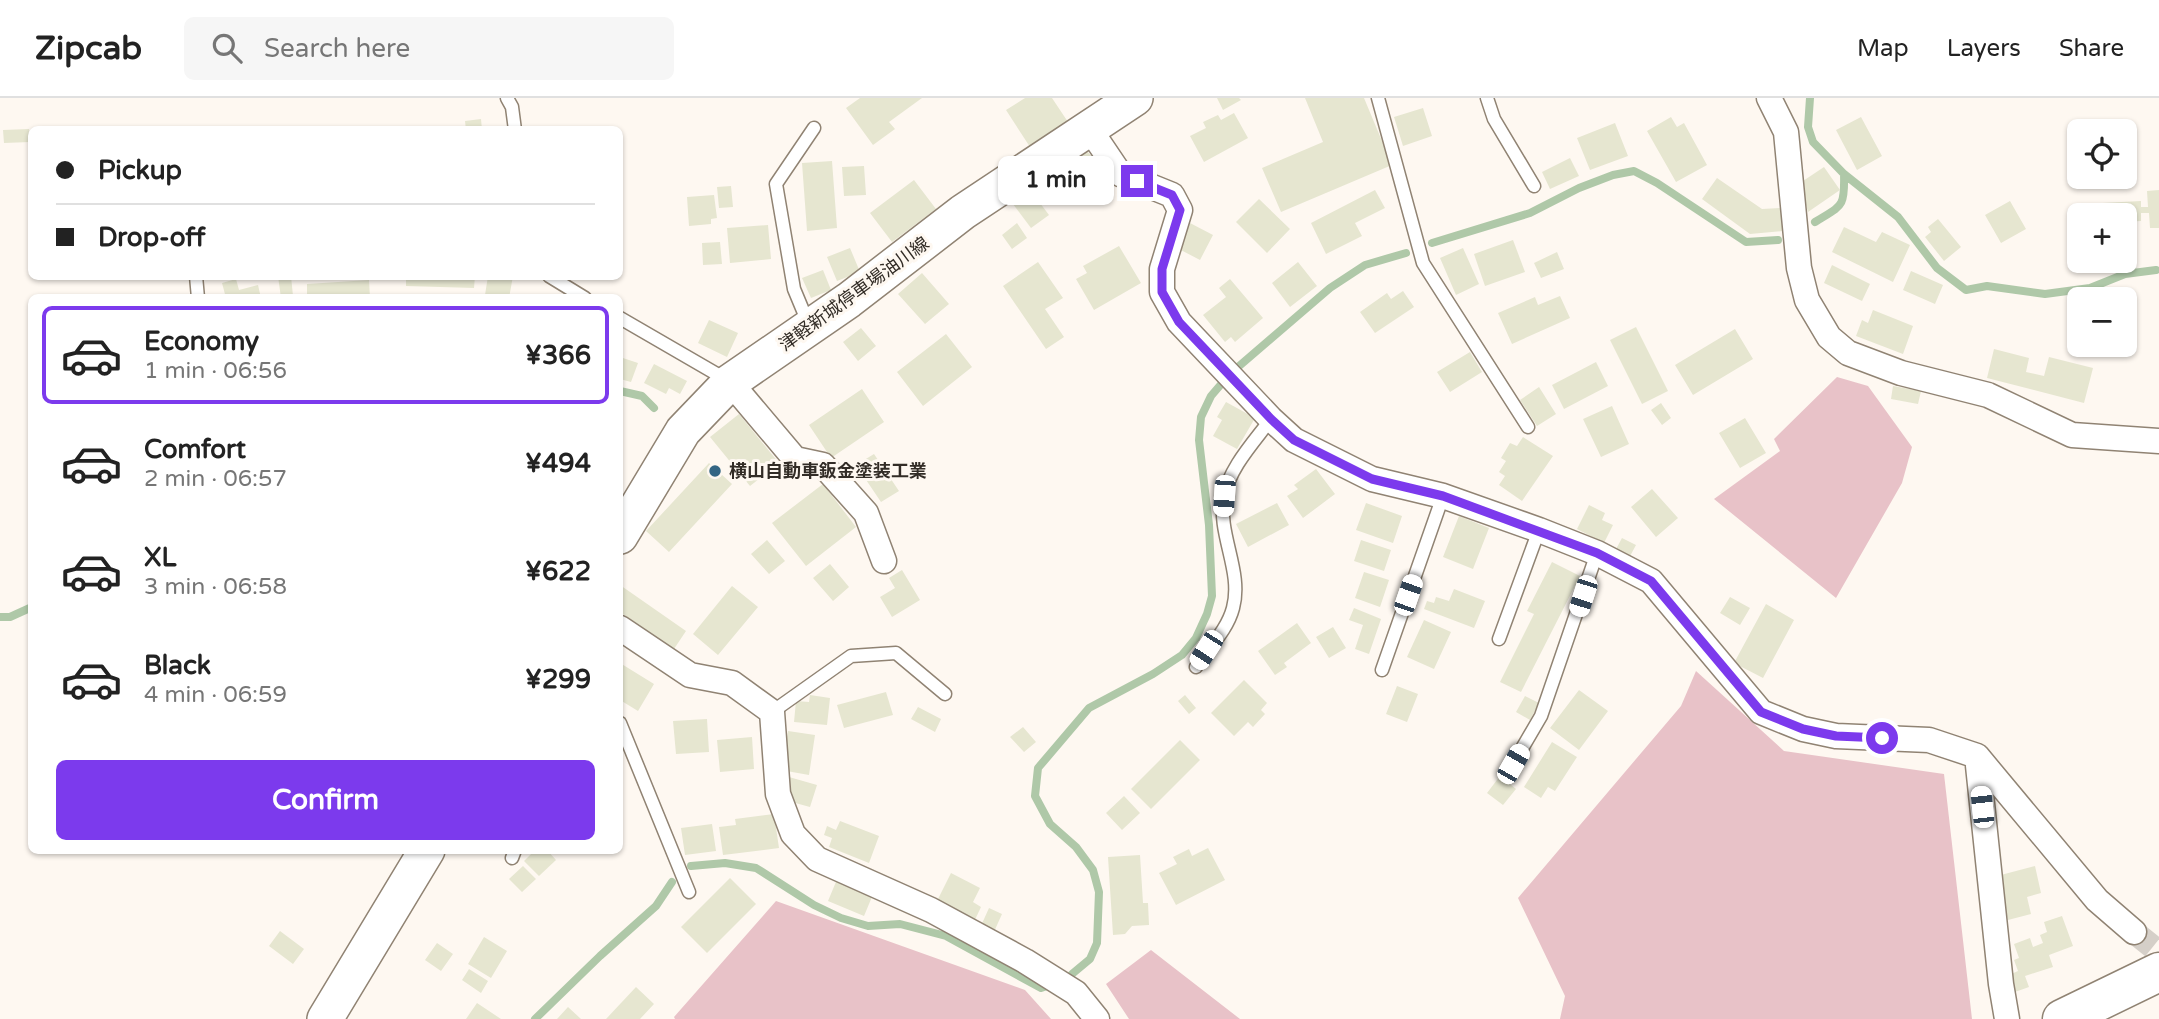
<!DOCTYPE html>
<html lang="en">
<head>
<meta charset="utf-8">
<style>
  body { margin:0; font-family:"Varela Round","Noto Sans JP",sans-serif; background:#f6f6f6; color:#222; height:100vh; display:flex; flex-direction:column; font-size:26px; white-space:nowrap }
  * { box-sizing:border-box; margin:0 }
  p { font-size:23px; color:#767676 }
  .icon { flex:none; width:38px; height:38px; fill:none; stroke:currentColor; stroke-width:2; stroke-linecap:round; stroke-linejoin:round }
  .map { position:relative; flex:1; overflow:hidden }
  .drawer { position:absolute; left:28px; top:196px; width:595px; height:560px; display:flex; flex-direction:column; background:#fff; border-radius:10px; box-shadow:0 2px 5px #0004 }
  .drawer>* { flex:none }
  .guide { position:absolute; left:28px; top:28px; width:595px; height:154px; border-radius:10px; box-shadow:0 2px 5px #0004; display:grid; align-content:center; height:154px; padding:0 28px; background:#fff }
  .controls { position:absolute; left:2067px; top:21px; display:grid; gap:14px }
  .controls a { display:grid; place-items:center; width:70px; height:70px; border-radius:10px; background:#fff; box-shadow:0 2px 5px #0004; font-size:35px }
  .end { position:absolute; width:32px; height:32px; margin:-16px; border:9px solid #7c3aed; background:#fff; box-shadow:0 0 0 4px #fff }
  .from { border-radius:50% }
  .bubble { position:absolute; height:49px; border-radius:10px; background:#fff; box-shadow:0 2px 5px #0004; font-size:23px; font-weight:700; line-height:49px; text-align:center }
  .car { position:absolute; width:21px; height:42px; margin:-21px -10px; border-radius:9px; box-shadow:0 0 5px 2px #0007; background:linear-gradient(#fff 24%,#345 0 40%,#fff 0 76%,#345 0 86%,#fff 0) }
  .guide b { display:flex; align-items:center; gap:24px; height:66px; font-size:26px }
  .guide b+b { border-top:2px solid #e0e0e0 }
  .guide i { width:18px; height:18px; background:#222 }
  ul { padding:12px 0 0; list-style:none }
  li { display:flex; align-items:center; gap:21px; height:98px; margin:0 14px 10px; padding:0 14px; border:4px solid transparent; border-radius:10px }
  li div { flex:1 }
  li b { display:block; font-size:26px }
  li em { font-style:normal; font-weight:700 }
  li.on { border-color:#7c3aed }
  li>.icon { width:63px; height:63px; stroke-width:1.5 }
  .action { display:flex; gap:14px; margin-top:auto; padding:14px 28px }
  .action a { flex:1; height:80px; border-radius:10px; background:#7c3aed; color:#fff; font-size:28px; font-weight:700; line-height:80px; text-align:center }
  header { display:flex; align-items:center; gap:42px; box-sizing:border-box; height:98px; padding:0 35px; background:#fff; border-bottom:2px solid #e0e0e0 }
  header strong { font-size:33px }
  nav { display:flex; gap:38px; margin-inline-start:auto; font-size:24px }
  .search { width:490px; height:63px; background:#f6f6f6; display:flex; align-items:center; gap:18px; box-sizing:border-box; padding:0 24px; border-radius:10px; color:#767676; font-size:26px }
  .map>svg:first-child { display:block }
</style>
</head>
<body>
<header>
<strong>Zipcab</strong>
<div class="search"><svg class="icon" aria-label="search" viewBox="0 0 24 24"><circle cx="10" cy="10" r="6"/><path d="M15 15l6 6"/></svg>Search here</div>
<nav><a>Map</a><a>Layers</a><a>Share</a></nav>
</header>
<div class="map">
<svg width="2159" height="921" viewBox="0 0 2159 921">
  <rect width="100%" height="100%" fill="#fef8f1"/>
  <!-- green -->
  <path fill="#e8c2c8" d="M1837,279L1868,288L1912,349L1902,385L1836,500L1714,401L1780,353L1774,341Z
    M1696,573L1784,653L1944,676L1972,921H1560L1565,898L1518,800L1681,608Z
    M776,803L1025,892L1051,921H675L674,919Z
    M1151,852L1240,921H1129L1106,886Z"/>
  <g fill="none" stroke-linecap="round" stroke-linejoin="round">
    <!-- stream -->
    <path stroke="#afc8a8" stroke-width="8" d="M1810,0L1808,29L1813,44L1844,76L1898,119L1937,170L1966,192L1987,188L2045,196L2090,190L2125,176L2156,172
      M1815,124C1842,107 1845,110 1844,76
      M1432,145L1530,115L1579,90L1613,77L1634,73L1657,85L1746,144L1778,142
      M1238,269L1330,190L1365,167L1406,155
      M620,293L642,298L654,310
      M0,519H10L32,509
      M691,768L725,765L756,770L814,807L841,820L868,828L900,826L946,838L1041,890L1047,888
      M1072,876L1090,861L1097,845L1099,794L1093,772L1076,749L1050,726L1035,698L1038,670L1089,610L1153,576L1182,557L1196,540L1207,516L1212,498L1209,427L1199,342L1201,319L1211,298L1223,284
      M535,921L600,858L656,808L672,784"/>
  </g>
  <!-- building -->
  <path fill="#e6e6d0" d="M860,0H922L889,24L895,31L873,47L846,10Z
    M1025,0H1052L1068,24L1030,49L1006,12Z
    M1217,0H1239L1241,2L1223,12Z
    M1305,0H1364L1392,67L1281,114L1262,70L1323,44Z
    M1423,10L1432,38L1403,48L1394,19Z
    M1234,15L1248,40L1204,64L1190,38L1206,30L1203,24L1218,17L1221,22Z
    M1671,19L1677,29L1684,25L1707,67L1676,84L1647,33Z
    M1861,19L1882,58L1857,72L1836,32Z
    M481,21L482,32H466L465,23Z
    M1615,25L1628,58L1590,72L1577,40Z
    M29,31L30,44L4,45L3,32Z
    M1087,53L1101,69L1085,83L1071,67Z
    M1570,60L1579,78L1550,91L1542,74Z
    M832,63L837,130L807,133L802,65Z
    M864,68L866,97L844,98L842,69Z
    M1824,69L1840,92L1808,114L1800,85Z
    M1717,80L1762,111L1781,110L1783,133L1750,136L1702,101Z
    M914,82L936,111L892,144L870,115Z
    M731,88L733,109L719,110L717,89Z
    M1028,89L1049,117L1031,130L1010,102Z
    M1375,92L1385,110L1355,125L1362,138L1326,156L1311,125Z
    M2159,92V130H2150L2149,115H2141V123L2124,124V117H2083V106L2141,103V109H2148L2147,93Z
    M714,97L717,120L711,121V126L689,128L687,99Z
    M1259,101L1290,131L1267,155L1236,124Z
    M2010,103L2026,131L2001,145L1985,117Z
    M1938,121L1961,149L1944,163L1925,139L1931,134L1928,129Z
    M1017,125L1027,140L1012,151L1002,137Z
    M1190,125L1213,137L1200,162L1177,150Z
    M768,127L771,161L730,165L727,130Z
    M1844,129L1876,144L1882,134L1910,147L1893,184L1832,154Z
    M1513,142L1525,174L1485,188L1474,156Z
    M720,144L722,166L703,167L702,145Z
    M1119,148L1141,185L1094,212L1076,181L1087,175L1083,168Z
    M850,150L860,174L837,183L827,159Z
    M1463,150L1479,186L1456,197L1440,160Z
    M1557,154L1564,171L1541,180L1534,165Z
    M1038,164L1063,200L1045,211L1064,239L1046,251L1003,188Z
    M1298,164L1317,188L1290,209L1272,185Z
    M1832,167L1870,186L1862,203L1824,185Z
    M823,172L831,192L811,200L802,180Z
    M1911,173L1943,187L1935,206L1903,192Z
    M922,175L949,206L925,226L898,196Z
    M278,178H291L293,198L281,200Z
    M406,178H475L474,190L406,188Z
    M488,178H513L509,200L485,197Z
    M236,181L239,192L258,187L261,200H226L222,185Z
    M1230,181L1263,220L1235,244L1231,239L1225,244L1203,217L1226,199L1219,190Z
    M369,182L370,200H307V186Z
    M1403,193L1414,209L1375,235L1360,214L1387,195L1391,201Z
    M1560,198L1570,220L1512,246L1498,215L1535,199L1538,207Z
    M1873,212L1913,228L1903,256L1856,238L1862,222L1868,225Z
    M709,222L738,235L727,259L698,245Z
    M1636,229L1668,293L1642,306L1610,242Z
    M861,230L876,248L858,263L843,244Z
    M1735,231L1753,261L1693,297L1675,267Z
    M946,236L972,269L923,308L897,274Z
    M1994,251L2029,260L2026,274L2044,278L2049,259L2093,270L2084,305L1987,280Z
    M1470,254L1482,274L1450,294L1437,274Z
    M620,259L638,265L631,284L620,281Z
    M1596,264L1608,288L1564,311L1552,287Z
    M654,266L687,283L680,296L669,290L666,296L644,285Z
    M1893,288L1921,293L1918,306L1891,301Z
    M1539,289L1556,316L1537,328L1520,302Z
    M862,291L884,324L831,360L809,327Z
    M1226,304L1255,320L1237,351L1213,338L1222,322L1217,319Z
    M1661,305L1671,320L1662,327L1651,312Z
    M1612,308L1629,346L1601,359L1583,321Z
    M739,316L779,365L750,388L710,339Z
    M1745,320L1766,355L1740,370L1719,335Z
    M1523,339L1553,358L1522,403L1499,387L1505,378L1499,374L1506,363L1501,360L1510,345L1517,348Z
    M874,356L899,393L881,404L856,367Z
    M709,365L732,386L669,454L646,433Z
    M1316,371L1335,396L1303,420L1287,398L1298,391L1294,387Z
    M823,386L856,429L806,468L772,425Z
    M1652,391L1678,420L1656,439L1631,409Z
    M1277,405L1289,427L1248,449L1236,426Z
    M1366,405L1402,418L1393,445L1356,432Z
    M1589,407L1605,415L1602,422L1613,427L1604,445L1577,431Z
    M1459,418L1489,430L1473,471L1443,459Z
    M1622,440L1636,447L1629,460L1615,453Z
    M767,442L785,463L769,476L751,456Z
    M1361,442L1391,452L1384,473L1354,463Z
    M1552,464L1580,478L1521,594L1500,584L1534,516L1527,513Z
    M830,466L849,489L833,503L813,480Z
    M902,472L920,502L892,519L880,499L895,490L889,480Z
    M1364,474L1389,482L1380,509L1355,500Z
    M620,487L686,533L674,551L620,514Z
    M732,488L758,509L718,557L693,536Z
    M1454,491L1485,503L1474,530L1424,511L1427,503L1434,505L1436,499L1449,503Z
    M1730,499L1750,510L1740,527L1720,515Z
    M1766,506L1794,522L1763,580L1734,565Z
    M1354,510L1381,521L1369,556L1355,551L1363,527L1349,522Z
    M1424,522L1451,534L1434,571L1407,559Z
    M1297,525L1311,545L1284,565L1287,569L1275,577L1258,553Z
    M1333,529L1346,550L1329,560L1316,539Z
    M620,565L654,586L638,613L620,602Z
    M1244,582L1267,605L1261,612L1265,616L1253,629L1248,624L1234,638L1211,615Z
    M1397,588L1418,596L1407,624L1386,616Z
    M1579,592L1608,613L1579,652L1550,630Z
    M886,594L893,617L844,630L837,607Z
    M810,597L830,600L827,627L794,624L796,603L809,604Z
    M1185,597L1196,610L1189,616L1178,603Z
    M1525,598L1539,605L1530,622L1516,614Z
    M918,609L941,621L935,634L911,621Z
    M707,621L709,654L676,656L673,623Z
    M1023,629L1036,644L1024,654L1010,639Z
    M788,633L815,637L809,677L781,672Z
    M752,639L754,671L720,674L717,642Z
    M1180,642L1200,662L1151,711L1131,691Z
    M1552,644L1577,659L1555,693L1548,689L1541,700L1524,689Z
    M1500,678L1516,691L1503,707L1487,695Z
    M789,679L817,687L810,709L788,703L791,694L785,692Z
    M1124,698L1140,715L1122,732L1106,715Z
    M774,716L779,750L723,757L719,729L736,727L735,721Z
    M840,723L879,738L869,765L829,749L832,740L824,737L827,728L836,732Z
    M712,726L716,753L685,757L681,730Z
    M1208,750L1225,782L1176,807L1159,775L1177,766L1173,759L1189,751L1192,758Z
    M535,752H547L556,762L539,778L524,763Z
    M1140,757L1143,805H1148L1149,827L1132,828L1125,836L1113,837L1108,759Z
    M523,768L536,781L522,794L509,781Z
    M2035,768L2041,795L2027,799L2031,816L2008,822L1997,778Z
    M951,775L980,790L973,804L981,809L973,826L935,807Z
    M838,779L874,794L864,818L828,803Z
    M730,780L756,806L707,855L681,829Z
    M989,810L1002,816L993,836L980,830Z
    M2062,818L2073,848L2049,857L2053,869L2025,878L2029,889L2015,894L2009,877L2018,873L2014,862L2019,860L2014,846L2030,840L2033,849L2043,845L2040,837L2047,834L2044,824Z
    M280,833L304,851L293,866L269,848Z
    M484,839L507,853L491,880L468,866Z
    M437,845L453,856L441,873L425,862Z
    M469,871L488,883L481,895L462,882Z
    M636,889L654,906L640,921H606Z
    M477,905L501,921H466Z
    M568,909L581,921H557Z"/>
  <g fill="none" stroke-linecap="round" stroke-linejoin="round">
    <!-- street-tunnel -->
    <path stroke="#d5cfc8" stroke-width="24" stroke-dasharray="24 12" stroke-linecap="butt" d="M2134,834L2159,854"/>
    <!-- lane casing -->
    <g stroke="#908373" stroke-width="15">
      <path id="lane" d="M507,0L512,9L515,32
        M1378,0L1423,165L1528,329
        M1487,0L1494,21L1534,88
        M196,178L198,200
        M549,178L585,200
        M620,220L727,282
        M809,227L794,191L776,86L814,30
        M1499,541L1539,432
        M1196,569C1208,550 1227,533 1233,510C1243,473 1217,436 1224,399C1229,370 1254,344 1271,321
        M1382,572L1443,398
        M772,614L851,558L896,555L945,596
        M620,625L689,794
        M1513,666L1541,618L1597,455
        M512,760L515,752"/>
    </g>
    <!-- street casing -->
    <g stroke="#908373" stroke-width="27">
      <path id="street" d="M1769,0L1786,34L1799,170L1807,202L1829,239L1848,255L1901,275L1988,297L2072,337L2159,343
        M1089,30L1120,76L1172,97L1180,112L1162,171V194L1179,224L1271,321L1294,342L1372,381L1443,398L1539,432L1597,455L1651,483L1761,614L1803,631L1836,638L1929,642L1977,658L2097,802L2134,834
        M730,284L795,361L823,367L866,415L884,463
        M620,530L690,577L732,585L772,614L778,696L793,736L817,761L931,812L1025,863L1076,895L1097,921
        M1977,658L2001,886L2007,921"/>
    </g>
    <!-- secondary casing -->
    <g stroke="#908373" stroke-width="38">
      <path id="secondary" d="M620,438L683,333L730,284L849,202L963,114L1135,0
        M325,921L427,752"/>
    </g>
    <!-- highway casing -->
    <g stroke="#908373" stroke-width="41">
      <path id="highway" d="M2062,921L2159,874"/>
    </g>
    <!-- lane -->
    <use href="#lane" stroke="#fff" stroke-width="12"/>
    <!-- street -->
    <use href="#street" stroke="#fff" stroke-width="24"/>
    <!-- secondary -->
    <use href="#secondary" stroke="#fff" stroke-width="35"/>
    <!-- highway -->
    <use href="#highway" stroke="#fff" stroke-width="38"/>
  </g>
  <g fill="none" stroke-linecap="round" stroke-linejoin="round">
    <!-- route -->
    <path stroke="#7c3aed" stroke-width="9" d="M1137,83L1172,97L1180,112L1162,171V194L1179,224L1271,321L1294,342L1372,381L1443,398L1597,455L1651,483L1761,614L1803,631L1836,638L1882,640"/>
  </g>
  <!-- markers -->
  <circle fill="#336583" stroke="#fef8f1" stroke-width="2.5" cx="715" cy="373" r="7"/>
  <g text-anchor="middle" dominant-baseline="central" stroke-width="6" stroke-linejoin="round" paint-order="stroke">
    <!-- street labels -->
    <g font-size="18" fill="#322c26" stroke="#fef8f1">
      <text transform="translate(854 196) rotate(-36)">津軽新城停車場油川線</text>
    </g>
    <!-- poi labels -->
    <g font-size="18" font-weight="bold" fill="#322c26" stroke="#fef8f1" text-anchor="start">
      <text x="729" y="373">横山自動車鈑金塗装工業</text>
    </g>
  </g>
</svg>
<div class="controls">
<a><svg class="icon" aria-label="locate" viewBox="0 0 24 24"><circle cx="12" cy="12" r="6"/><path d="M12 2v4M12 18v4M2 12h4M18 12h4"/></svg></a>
<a>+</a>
<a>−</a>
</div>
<i class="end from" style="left:1882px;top:640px"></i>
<i class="end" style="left:1137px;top:83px"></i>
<div class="bubble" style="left:998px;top:58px;width:116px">1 min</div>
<i class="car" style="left:1224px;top:398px;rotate:184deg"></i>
<i class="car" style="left:1408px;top:497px;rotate:19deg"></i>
<i class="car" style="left:1583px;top:498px;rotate:198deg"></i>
<i class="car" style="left:1206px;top:552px;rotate:213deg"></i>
<i class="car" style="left:1513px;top:666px;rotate:30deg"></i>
<i class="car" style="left:1982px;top:709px;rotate:354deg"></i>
<div class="guide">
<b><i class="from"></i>Pickup</b>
<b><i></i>Drop-off</b>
</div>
<section class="drawer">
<ul>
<li class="on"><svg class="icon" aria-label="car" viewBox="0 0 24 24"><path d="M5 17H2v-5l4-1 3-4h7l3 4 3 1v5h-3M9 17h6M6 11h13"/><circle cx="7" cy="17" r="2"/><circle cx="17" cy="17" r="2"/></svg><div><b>Economy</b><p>1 min · 06:56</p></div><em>¥366</em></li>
<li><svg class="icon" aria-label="car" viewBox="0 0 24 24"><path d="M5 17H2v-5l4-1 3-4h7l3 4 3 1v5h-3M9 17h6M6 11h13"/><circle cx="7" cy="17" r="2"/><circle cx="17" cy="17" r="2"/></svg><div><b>Comfort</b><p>2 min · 06:57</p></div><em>¥494</em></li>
<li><svg class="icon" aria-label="car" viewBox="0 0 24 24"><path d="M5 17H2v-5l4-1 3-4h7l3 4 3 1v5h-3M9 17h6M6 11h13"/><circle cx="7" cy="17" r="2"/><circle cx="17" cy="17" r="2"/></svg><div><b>XL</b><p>3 min · 06:58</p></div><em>¥622</em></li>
<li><svg class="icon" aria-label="car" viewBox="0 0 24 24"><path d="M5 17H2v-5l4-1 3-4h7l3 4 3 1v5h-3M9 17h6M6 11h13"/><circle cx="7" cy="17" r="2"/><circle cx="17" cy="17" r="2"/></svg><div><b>Black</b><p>4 min · 06:59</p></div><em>¥299</em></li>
</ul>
<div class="action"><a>Confirm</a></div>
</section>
</div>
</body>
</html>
